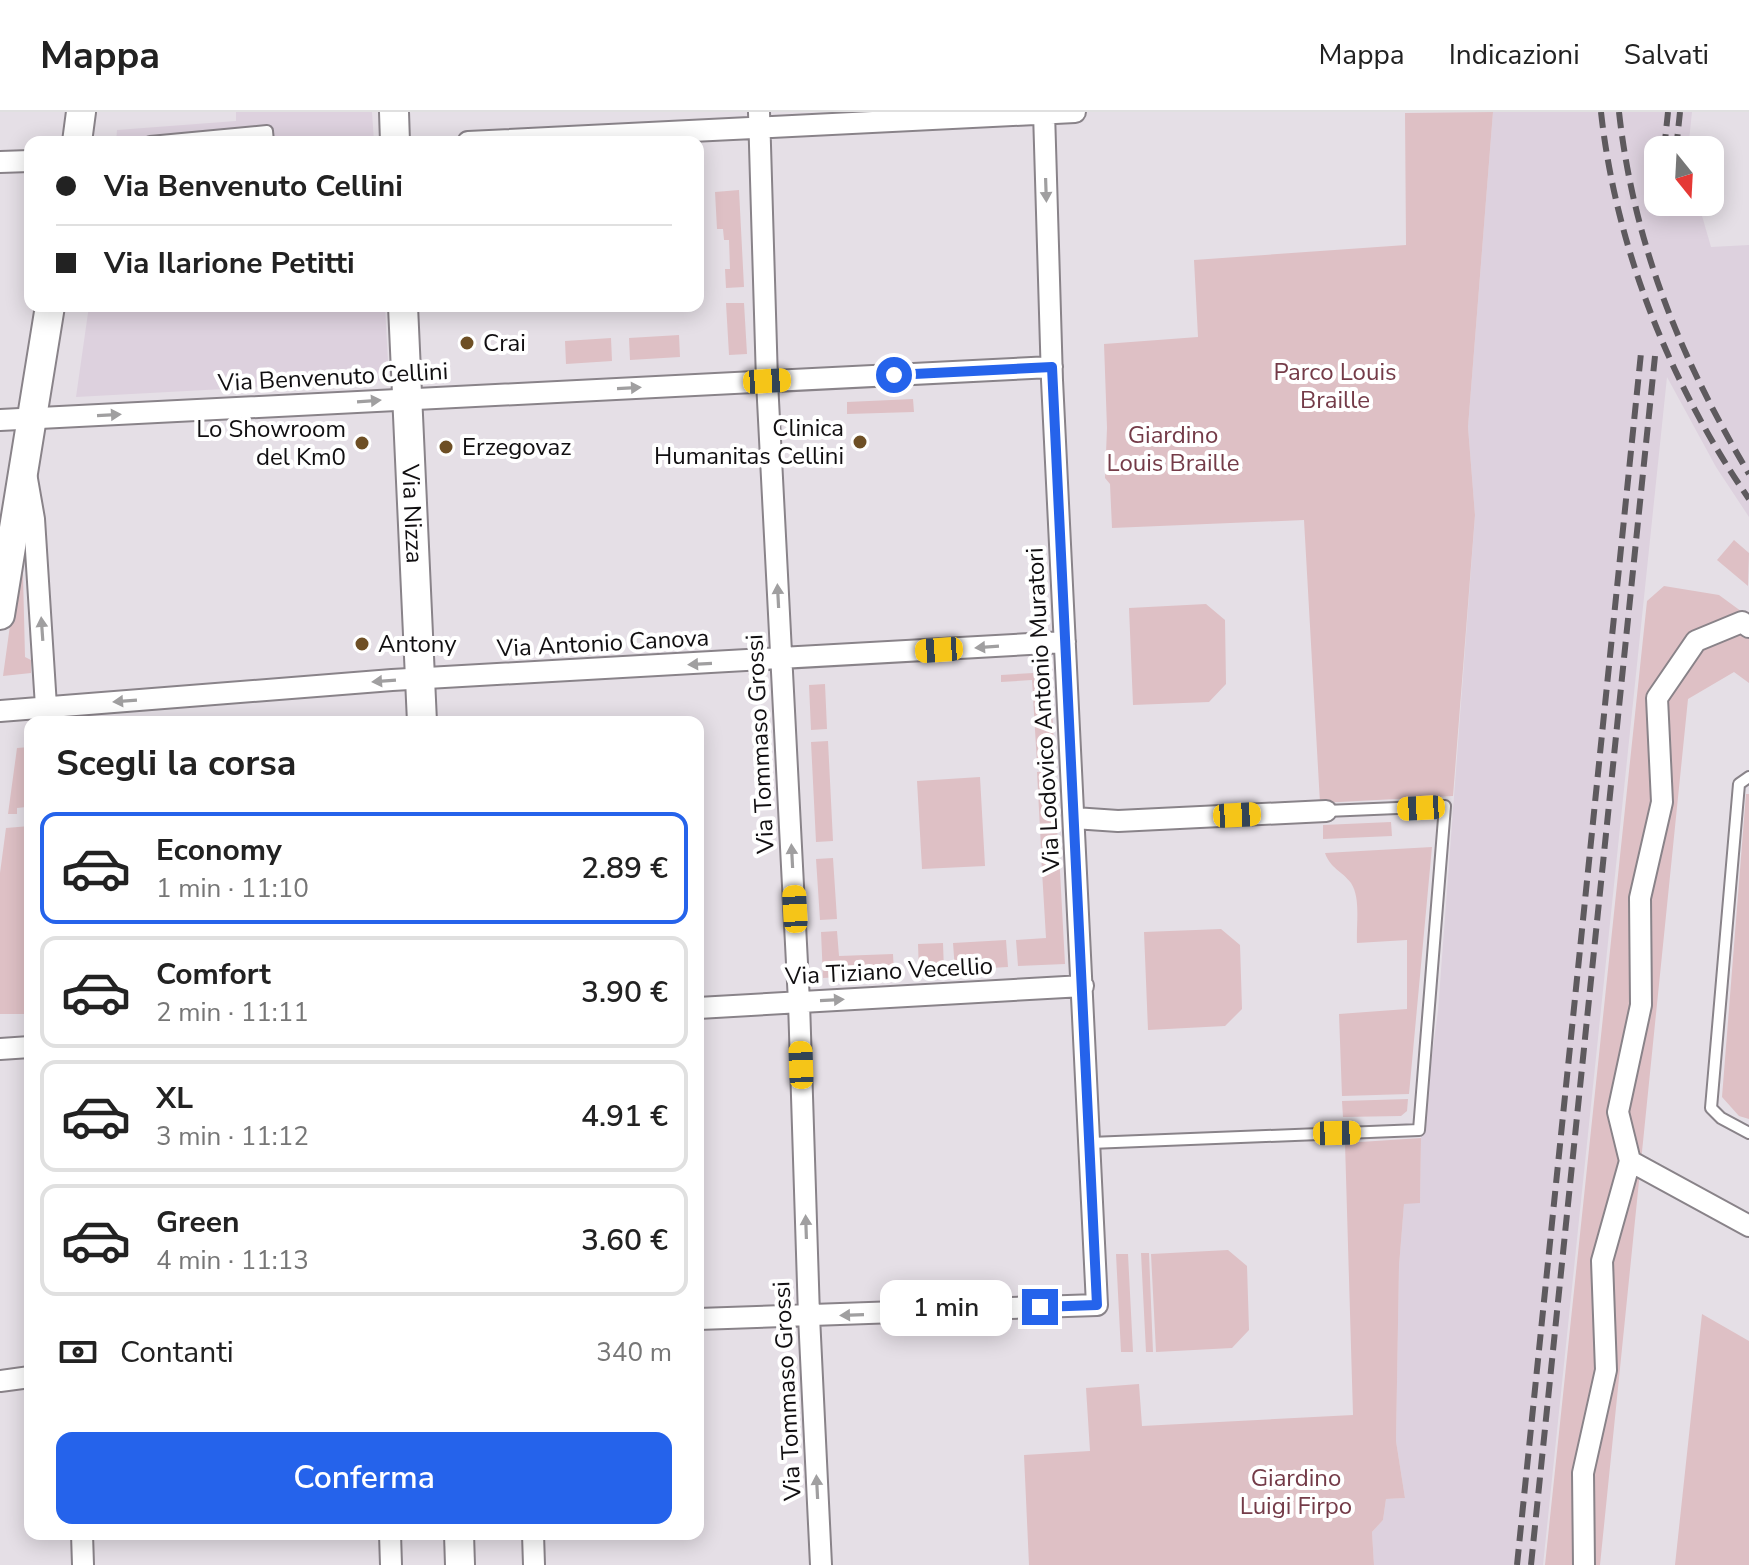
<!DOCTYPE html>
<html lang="it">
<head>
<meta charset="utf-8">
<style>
  body { margin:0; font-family:"Nunito Sans",sans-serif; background:#f6f6f6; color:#222; height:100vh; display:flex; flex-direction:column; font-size:30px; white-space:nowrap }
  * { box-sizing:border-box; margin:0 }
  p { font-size:26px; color:#767676 }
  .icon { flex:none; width:44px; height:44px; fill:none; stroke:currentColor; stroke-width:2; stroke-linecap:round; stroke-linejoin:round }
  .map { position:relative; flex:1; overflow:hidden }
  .details { position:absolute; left:24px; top:604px; width:680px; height:824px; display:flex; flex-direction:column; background:#fff; border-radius:16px; box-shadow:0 4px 20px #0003 }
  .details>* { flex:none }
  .banner { position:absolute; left:24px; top:24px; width:680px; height:176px; border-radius:16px; box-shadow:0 4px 20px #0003; display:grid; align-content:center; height:176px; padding:0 32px; background:#fff }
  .needle { width:52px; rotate:162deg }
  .tools { position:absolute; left:1644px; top:24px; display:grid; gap:16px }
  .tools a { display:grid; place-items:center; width:80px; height:80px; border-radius:16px; background:#fff; box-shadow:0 4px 20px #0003; font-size:40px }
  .end { position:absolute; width:36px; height:36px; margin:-18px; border:10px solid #2563eb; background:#fff; box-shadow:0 0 0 4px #fff }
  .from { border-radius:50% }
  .bubble { position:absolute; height:56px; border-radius:16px; background:#fff; box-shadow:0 4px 20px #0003; font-size:26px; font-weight:600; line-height:56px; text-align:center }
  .car { position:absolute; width:24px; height:48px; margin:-24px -12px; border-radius:10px; box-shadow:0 0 6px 2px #0007; background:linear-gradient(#f5c518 24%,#345 0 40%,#f5c518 0 76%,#345 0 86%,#f5c518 0) }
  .banner b { display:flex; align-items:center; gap:28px; height:76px; font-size:30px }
  .banner b+b { border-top:2px solid #e0e0e0 }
  .banner i { width:20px; height:20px; background:#222 }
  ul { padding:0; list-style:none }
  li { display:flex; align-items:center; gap:24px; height:112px; margin:0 16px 12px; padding:0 16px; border:4px solid #e0e0e0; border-radius:16px }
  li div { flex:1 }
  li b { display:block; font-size:30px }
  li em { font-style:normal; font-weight:600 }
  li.on { border-color:#2563eb }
  li>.icon { width:72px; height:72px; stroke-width:1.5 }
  h2 { padding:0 32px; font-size:36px; line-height:96px }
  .pay { display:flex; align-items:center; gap:20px; height:88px; padding:0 32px; font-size:30px }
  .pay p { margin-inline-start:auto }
  .cta { display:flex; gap:16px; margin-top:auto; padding:16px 32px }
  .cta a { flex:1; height:92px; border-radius:16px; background:#2563eb; color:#fff; font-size:32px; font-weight:600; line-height:92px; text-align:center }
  header { display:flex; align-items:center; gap:48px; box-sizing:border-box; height:112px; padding:0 40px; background:#fff; border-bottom:2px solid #e0e0e0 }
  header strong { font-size:38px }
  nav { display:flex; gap:44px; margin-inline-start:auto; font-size:28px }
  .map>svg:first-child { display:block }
</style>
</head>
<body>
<header>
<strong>Mappa</strong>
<nav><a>Mappa</a><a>Indicazioni</a><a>Salvati</a></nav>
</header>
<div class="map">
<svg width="1749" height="1453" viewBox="0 0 1749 1453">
  <rect width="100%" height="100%" fill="#e5dfe6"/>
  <!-- built -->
  <path fill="#ddd1de" d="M236,0H372L374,30H116L117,18L236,9Z
    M1493,0H1692L1688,38H1658V90H1698L1711,135L1749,133V405L1716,355L1667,265L1543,1453H1374L1372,1420L1383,1408L1386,1387L1405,1386L1396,1329L1399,1154L1404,1091H1420L1421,1026L1438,899L1475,403L1468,315Z
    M89,194H385L389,268L76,285Z"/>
  <!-- green -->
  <path fill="#dec0c5" d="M1493,0L1468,315L1475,403L1453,684L1320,691L1304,408L1112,416L1110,372L1105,366L1107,316L1104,232L1198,225L1194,148L1406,133L1405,1Z
    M739,78L744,175L726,176L725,157H730L729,128H724L723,117H717L715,80Z
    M726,191H744L747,242L729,243Z
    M679,223L680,245L630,248L629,226Z
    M611,226L612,249L566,252L565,229Z
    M913,287L914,300L847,302V290Z
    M1734,428L1749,441L1748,474L1717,448Z
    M23,462L25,545L31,548V561L3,564L17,463Z
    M1664,474L1719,483L1749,505V571L1734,560L1688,587L1600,1453H1545L1647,489Z
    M1206,492L1225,508L1226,572L1209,590L1133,593L1129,496Z
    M1050,560L1055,651H1037L1032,568L1001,570V563Z
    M825,572L827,617L811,618L809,573Z
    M828,629L833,729L816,730L811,630Z
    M30,635V701H26V695L17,696V702H8L17,636Z
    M1055,659L1058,735L1041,736L1037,660Z
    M980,665L985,754L922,757L917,669Z
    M1746,682H1749V1007L1739,1004L1722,985Z
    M1391,710L1392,724L1323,727V713Z
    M30,714V902H0V761L6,716Z
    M1432,735L1409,982L1342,984L1339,902L1407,897V828L1357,831C1356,813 1361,786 1351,771C1342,759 1330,756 1325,741Z
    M1059,741L1065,852L1018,854L1016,828L1046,826L1041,742Z
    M833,746L837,807L820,808L816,747Z
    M1221,817L1240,833L1242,897L1225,914L1148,918L1144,820Z
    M837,819L839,844L893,842L894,862L823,866L821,820Z
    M1006,828L1008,855L955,858L953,831Z
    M943,831L944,859L919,860L918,832Z
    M1408,987L1407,999L1401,1004L1343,1005L1342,989Z
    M1421,1026L1420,1091L1404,1092L1399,1154L1396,1329L1405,1386L1386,1387L1383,1408L1372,1420L1374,1453H1029L1024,1343L1090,1339L1086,1276L1139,1272L1142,1314L1353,1303L1345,1031Z
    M1228,1138L1247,1154L1249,1218L1232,1236L1156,1240L1151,1142Z
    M1141,1141H1149L1153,1240H1146Z
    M1116,1142H1128L1133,1240H1121Z
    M1702,1202L1749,1229V1453H1675Z"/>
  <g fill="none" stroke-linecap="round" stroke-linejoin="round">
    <!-- lane casing -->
    <g stroke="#898389" stroke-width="14">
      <path id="lane" d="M150,30L267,19L268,30
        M1749,665L1739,672L1711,996L1721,1006L1749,1021
        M1090,1031L1419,1018L1445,694L1326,699"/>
    </g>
    <!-- street casing -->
    <g stroke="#898389" stroke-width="24">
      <path id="street" d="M759,0L767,269L799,890L809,1204L821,1453
        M468,30L1075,0
        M0,50L30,49
        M0,308L1052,255
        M27,367L34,407L47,610
        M0,599L392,568L1065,530
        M1074,706L1118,709L1326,699
        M698,896L1083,874
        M0,937L30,935
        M1630,1049L1749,1114
        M698,1207L1097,1193L1052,268L1044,0
        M0,1269L30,1265
        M82,1422L83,1453
        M390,1422L391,1453
        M533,1422L534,1453
        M1584,1453L1583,1361L1606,1258L1602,1149L1630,1049L1618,1000L1641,893L1640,786L1662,690L1657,586L1696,529L1742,510L1749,515"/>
    </g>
    <!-- secondary casing -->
    <g stroke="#898389" stroke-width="32">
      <g id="secondary">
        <path d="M394,0L395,30"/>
        <path d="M77,30L81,0"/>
        <path id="s1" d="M403,194L422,610"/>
        <path d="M0,503L50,194"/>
        <path d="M459,1422L460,1453"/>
      </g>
    </g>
    <!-- lane -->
    <use href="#lane" stroke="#fff" stroke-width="10"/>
    <!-- street -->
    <use href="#street" stroke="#fff" stroke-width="20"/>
    <!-- secondary -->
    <use href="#secondary" stroke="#fff" stroke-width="28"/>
    <!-- rail -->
    <path stroke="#5e5a5e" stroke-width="6" stroke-dasharray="16 8" stroke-linecap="butt" d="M1601,0C1616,137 1671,274 1749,387
      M1619,0C1634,134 1681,247 1749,362
      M1664,38L1668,0
      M1676,38L1680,0
      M1517,1453L1641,241
      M1531,1453L1655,244"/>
  </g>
  <!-- one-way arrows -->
  <defs><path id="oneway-solid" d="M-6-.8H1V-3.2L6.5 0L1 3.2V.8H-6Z" transform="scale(2)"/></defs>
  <g fill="#a09fa0">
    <use href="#oneway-solid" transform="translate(1046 78) rotate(88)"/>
    <use href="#oneway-solid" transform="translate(629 276) rotate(-3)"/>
    <use href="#oneway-solid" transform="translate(369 289) rotate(-4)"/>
    <use href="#oneway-solid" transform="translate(109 303) rotate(-3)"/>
    <use href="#oneway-solid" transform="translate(778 484) rotate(-93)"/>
    <use href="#oneway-solid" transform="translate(42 517) rotate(-94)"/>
    <use href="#oneway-solid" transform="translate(987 535) rotate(176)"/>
    <use href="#oneway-solid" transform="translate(700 552) rotate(177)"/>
    <use href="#oneway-solid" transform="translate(384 569) rotate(176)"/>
    <use href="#oneway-solid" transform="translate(125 589) rotate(176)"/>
    <use href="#oneway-solid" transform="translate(792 744) rotate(-93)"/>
    <use href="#oneway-solid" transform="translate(832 888) rotate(-3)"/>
    <use href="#oneway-solid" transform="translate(806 1115) rotate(-92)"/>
    <use href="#oneway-solid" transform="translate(852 1203) rotate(178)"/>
    <use href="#oneway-solid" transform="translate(817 1375) rotate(-93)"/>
  </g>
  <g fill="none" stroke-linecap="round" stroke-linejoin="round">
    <!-- route -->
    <path stroke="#2563eb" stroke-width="10" d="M894,263L1052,255L1097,1193L1040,1195"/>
  </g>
  <!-- markers -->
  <g fill="#6e4f25" stroke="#fff" stroke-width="3">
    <circle cx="467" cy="231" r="8"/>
    <circle cx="860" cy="330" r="8"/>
    <circle cx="362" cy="331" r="8"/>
    <circle cx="446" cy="335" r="8"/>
    <circle cx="362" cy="532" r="8"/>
  </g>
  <g text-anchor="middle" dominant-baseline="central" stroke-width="8" stroke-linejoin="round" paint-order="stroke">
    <!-- poi labels -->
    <g font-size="24" fill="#110f11" stroke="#fff" text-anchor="start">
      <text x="483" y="231">Crai</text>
      <text x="844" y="316" text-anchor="end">Clinica<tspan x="844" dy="28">Humanitas Cellini</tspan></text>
      <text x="346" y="317" text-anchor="end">Lo Showroom<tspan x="346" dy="28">del Km0</tspan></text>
      <text x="462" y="335">Erzegovaz</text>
      <text x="378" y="532">Antony</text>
    </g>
    <!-- park labels -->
    <g font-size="24" fill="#743b48" stroke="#fff">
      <text x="1335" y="260">Parco Louis<tspan x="1335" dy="28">Braille</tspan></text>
      <text x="1173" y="323">Giardino<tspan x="1173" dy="28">Louis Braille</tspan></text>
      <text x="1296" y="1366">Giardino<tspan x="1296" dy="28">Luigi Firpo</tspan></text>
    </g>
    <!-- street labels -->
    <g font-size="24" fill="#110f11" stroke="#fff">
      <text transform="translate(333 265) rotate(-3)">Via Benvenuto Cellini</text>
      <text stroke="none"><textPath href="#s1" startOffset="208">Via Nizza</textPath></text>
      <text transform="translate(603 531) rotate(-3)">Via Antonio Canova</text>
      <text transform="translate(1043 598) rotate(-93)">Via Lodovico Antonio Muratori</text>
      <text transform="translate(760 632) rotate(-93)">Via Tommaso Grossi</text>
      <text transform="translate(889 859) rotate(-3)">Via Tiziano Vecellio</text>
      <text transform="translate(787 1279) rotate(-93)">Via Tommaso Grossi</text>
    </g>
  </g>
</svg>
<div class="tools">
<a><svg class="needle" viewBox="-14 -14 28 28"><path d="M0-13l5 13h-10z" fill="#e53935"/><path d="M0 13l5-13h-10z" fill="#767676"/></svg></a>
</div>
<i class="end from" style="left:894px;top:263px"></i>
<i class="end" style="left:1040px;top:1195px"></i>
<div class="bubble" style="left:880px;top:1168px;width:132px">1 min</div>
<i class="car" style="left:767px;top:269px;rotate:87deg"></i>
<i class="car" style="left:939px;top:538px;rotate:266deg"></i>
<i class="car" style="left:1421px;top:696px;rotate:267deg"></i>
<i class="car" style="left:1237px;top:703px;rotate:87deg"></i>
<i class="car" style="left:795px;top:797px;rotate:357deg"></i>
<i class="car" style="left:801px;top:953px;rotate:358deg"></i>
<i class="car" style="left:1337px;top:1021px;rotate:89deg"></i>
<div class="banner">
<b><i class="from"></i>Via Benvenuto Cellini</b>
<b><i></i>Via Ilarione Petitti</b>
</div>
<section class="details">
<h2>Scegli la corsa</h2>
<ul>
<li class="on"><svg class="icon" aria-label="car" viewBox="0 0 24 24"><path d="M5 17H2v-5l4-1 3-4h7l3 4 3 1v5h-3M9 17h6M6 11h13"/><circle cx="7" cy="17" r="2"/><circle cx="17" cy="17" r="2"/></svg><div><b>Economy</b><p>1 min · 11:10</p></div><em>2.89 €</em></li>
<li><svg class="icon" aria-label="car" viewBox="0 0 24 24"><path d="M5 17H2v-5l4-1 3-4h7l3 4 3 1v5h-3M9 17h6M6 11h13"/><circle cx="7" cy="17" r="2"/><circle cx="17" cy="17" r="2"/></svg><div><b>Comfort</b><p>2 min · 11:11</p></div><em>3.90 €</em></li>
<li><svg class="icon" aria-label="car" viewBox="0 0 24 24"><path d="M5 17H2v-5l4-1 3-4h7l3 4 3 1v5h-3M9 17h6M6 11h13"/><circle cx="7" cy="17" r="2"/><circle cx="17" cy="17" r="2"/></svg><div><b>XL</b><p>3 min · 11:12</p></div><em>4.91 €</em></li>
<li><svg class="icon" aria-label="car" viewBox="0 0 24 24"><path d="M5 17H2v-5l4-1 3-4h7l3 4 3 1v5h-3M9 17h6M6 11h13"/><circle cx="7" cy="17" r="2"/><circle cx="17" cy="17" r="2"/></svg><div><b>Green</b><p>4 min · 11:13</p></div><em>3.60 €</em></li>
</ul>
<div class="pay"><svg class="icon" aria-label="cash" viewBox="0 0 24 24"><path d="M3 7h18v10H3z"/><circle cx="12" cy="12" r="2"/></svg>Contanti<p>340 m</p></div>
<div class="cta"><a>Conferma</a></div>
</section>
</div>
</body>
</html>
